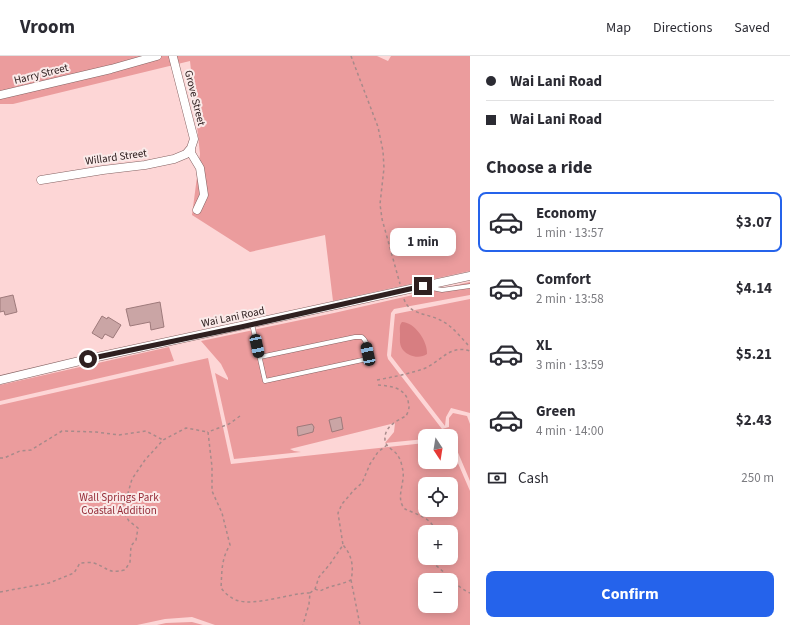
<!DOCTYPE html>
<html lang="en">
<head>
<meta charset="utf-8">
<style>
  body { margin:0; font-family:"Source Sans 3",sans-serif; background:#f2f2f3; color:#2b2b33; height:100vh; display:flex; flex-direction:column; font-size:15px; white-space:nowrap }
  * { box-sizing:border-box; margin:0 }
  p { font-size:13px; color:#7c7c81 }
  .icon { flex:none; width:22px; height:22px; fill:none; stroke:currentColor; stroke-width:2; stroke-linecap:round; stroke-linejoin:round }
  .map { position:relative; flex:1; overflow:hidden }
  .drawer { display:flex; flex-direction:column; background:#fff; width:320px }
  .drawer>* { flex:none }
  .top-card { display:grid; align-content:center; height:88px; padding:0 16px; background:#fff }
  .needle { width:26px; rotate:168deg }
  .tools { position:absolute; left:418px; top:373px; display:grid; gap:8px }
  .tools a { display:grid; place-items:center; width:40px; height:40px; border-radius:8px; background:#fff; box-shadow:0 2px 10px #0003; font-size:20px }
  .end { position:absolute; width:18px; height:18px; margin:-9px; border:5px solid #2f2020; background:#fff; box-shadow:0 0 0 2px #fff }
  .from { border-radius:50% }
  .bubble { position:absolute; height:28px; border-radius:8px; background:#fff; box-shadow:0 2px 10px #0003; font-size:13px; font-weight:700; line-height:28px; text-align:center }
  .car { position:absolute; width:12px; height:24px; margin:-12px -6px; border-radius:5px; box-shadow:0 0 3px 1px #0007; background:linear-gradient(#222 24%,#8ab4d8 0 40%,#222 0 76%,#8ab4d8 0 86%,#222 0) }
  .top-card b { display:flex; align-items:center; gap:14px; height:38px; font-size:15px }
  .top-card b+b { border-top:1px solid #e1e1e2 }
  .top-card i { width:10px; height:10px; background:#2b2b33 }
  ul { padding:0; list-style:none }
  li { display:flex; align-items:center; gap:12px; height:60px; margin:0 8px 6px; padding:0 8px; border:2px solid transparent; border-radius:8px }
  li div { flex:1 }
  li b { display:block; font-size:15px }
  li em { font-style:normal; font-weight:700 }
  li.current { border-color:#2563eb }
  li>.icon { width:36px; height:36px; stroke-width:1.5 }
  h2 { padding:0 16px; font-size:18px; line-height:48px }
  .pay { display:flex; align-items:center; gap:10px; height:44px; padding:0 16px; font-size:15px }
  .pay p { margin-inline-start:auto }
  .action { display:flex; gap:8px; margin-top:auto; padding:8px 16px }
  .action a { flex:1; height:46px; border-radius:8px; background:#2563eb; color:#fff; font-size:16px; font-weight:700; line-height:46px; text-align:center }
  header { display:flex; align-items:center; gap:24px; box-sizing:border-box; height:56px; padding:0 20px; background:#fff; border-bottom:1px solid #e1e1e2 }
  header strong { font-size:19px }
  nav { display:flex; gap:22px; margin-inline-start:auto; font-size:14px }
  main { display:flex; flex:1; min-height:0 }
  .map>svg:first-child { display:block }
</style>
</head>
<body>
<header>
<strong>Vroom</strong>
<nav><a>Map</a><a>Directions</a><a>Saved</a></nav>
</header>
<main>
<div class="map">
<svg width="470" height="569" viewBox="0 0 470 569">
  <rect width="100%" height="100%" fill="#fdd6d6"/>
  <!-- green -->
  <path fill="#eb9c9d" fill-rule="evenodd" d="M0,0H377L388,5L391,0H470V215L333,245L325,179L250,196L192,159L200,98L190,5L13,48H0Z
    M470,226V239L394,253L391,257L387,299L388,303L442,373L449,371V362L453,357L467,360L470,368V425L451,380H425V383L385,387L394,376L395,367L290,393L294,395L301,396L234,403L215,317L228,324V322L221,308L201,285L334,257Z
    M470,243V357L451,352L446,361L445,370L391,300L395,258Z
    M169,291L174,305L0,345V329Z
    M208,302L231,408L425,387V406H451V391L470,435V569H215L192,561L165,563L137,569H0V349ZM425,428H451V454H425ZM425,476H451V502H425ZM425,524H451V550H425Z
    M192,566L203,569H157L166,567Z"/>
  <!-- water -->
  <path fill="#d77e81" d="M402,266C415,266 428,286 427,298C420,303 409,301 403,294C399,289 400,283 400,278C400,273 399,269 402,266Z"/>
  <!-- building -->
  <path fill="#caa5a5" stroke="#9e7a7b" d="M13,239L17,256L5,259L4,255L0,256V242Z
    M160,246L164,271L151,274L150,266L130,270L126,253Z
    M102,260L107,263L108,261L121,269L113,282L105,278L102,283L92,277Z
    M341,361L343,373L332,376L329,364Z
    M312,368L314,371L313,376L298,380L297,371Z"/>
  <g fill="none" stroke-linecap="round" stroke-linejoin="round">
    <!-- lane casing -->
    <g stroke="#856363" stroke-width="5">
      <path id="lane" d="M427,231L442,234L470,230
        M252,268L265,325L367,303C369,296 368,286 362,281H355L260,301"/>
    </g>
    <!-- street casing -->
    <g stroke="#856363" stroke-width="9">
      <path id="street" d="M173,1L194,83L191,92V97L200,112L204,139L197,154
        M0,39L111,13L157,0
        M41,124L103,114L145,109L174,103L186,98L191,92
        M0,324L88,303L470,220"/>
    </g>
    <!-- path -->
    <path stroke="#a78a8a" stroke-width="1.5" stroke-dasharray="3 3" stroke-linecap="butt" d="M351,0L378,71L383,95L384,112L380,148L382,163L400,228
      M404,243C409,259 427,257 440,264C452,269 461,282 470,291
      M377,324C393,321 408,318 423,313C440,307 449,288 470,295
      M378,329C390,330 403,331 408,344C408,345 409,350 409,351C409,354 407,358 406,360C396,365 384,371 385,384C385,391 395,394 398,400C401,404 402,410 403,415C405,427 395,443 405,453C416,458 434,463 435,476
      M240,360L229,368L208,376L212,411V435L222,457L230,489C221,503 222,516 221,532C225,537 229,541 236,544C255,551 289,537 310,537L309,548L303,569
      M0,402H4L20,395L31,394L62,375L96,376L119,379L146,375L163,384
      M428,502V504C443,512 454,530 470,537
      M351,524L360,569
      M315,533L320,535C331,529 341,529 351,524C354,511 352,499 343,489
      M0,536L49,527L74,517L80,507C84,507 90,506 94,507C109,512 106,518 125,514L130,506L131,490L136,484L138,472L129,465L123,456V447L128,437L132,423L145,404L163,384L186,372L208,376
      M310,537L315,533L319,521L330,508L343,489L338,457L342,448L354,434L362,427L370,408L378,396L387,389"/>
    <!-- lane -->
    <use href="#lane" stroke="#fff" stroke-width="4"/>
    <!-- street -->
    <use href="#street" stroke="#fff" stroke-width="8"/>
  </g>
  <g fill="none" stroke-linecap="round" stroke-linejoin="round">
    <!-- route -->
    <path stroke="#2f2020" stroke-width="5" d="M88,303L241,271L423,230"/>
  </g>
  <g text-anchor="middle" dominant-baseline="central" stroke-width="4" stroke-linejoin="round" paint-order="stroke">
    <!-- street labels -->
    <g font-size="11" fill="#2f2020" stroke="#faeae9">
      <text transform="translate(41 18) rotate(-14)">Harry Street</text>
      <text transform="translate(195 42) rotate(76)">Grove Street</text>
      <text transform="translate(116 101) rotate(-8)">Willard Street</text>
      <text transform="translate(233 261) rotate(-12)">Wai Lani Road</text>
    </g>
    <!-- park labels -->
    <g font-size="11" fill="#952b37" stroke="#faeae9">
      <text x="119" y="441">Wall Springs Park<tspan x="119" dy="13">Coastal Addition</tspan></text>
    </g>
  </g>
</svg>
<div class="tools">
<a><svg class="needle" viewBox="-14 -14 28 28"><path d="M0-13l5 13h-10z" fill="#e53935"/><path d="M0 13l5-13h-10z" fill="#7c7c81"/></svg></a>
<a><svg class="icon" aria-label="locate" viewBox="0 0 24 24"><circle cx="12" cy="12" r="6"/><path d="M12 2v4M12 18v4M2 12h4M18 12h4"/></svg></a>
<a>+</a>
<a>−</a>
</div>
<i class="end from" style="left:88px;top:303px"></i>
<i class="end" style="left:423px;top:230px"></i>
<div class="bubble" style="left:390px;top:172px;width:66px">1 min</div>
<i class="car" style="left:257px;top:290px;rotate:168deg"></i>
<i class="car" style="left:368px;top:298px;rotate:348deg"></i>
</div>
<section class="drawer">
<div class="top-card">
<b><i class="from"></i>Wai Lani Road</b>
<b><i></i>Wai Lani Road</b>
</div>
<h2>Choose a ride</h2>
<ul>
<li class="current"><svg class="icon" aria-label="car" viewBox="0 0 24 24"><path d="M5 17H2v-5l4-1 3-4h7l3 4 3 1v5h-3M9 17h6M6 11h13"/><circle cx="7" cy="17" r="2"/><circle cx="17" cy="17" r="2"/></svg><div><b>Economy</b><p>1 min · 13:57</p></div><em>$3.07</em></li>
<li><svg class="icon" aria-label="car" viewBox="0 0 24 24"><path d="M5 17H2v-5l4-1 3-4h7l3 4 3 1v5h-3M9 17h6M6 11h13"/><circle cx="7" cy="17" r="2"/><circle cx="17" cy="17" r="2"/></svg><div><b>Comfort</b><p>2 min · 13:58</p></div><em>$4.14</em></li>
<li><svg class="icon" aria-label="car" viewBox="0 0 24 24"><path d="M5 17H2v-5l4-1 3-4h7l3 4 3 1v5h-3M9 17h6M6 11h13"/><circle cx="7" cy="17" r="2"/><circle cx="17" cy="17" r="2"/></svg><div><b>XL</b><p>3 min · 13:59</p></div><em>$5.21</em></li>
<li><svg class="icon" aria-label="car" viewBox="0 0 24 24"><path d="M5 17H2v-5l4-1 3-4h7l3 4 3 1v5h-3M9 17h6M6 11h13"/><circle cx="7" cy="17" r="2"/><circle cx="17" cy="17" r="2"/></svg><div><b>Green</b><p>4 min · 14:00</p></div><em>$2.43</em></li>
</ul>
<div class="pay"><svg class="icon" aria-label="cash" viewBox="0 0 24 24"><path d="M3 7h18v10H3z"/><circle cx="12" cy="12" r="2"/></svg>Cash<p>250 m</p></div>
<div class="action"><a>Confirm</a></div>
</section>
</main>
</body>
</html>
